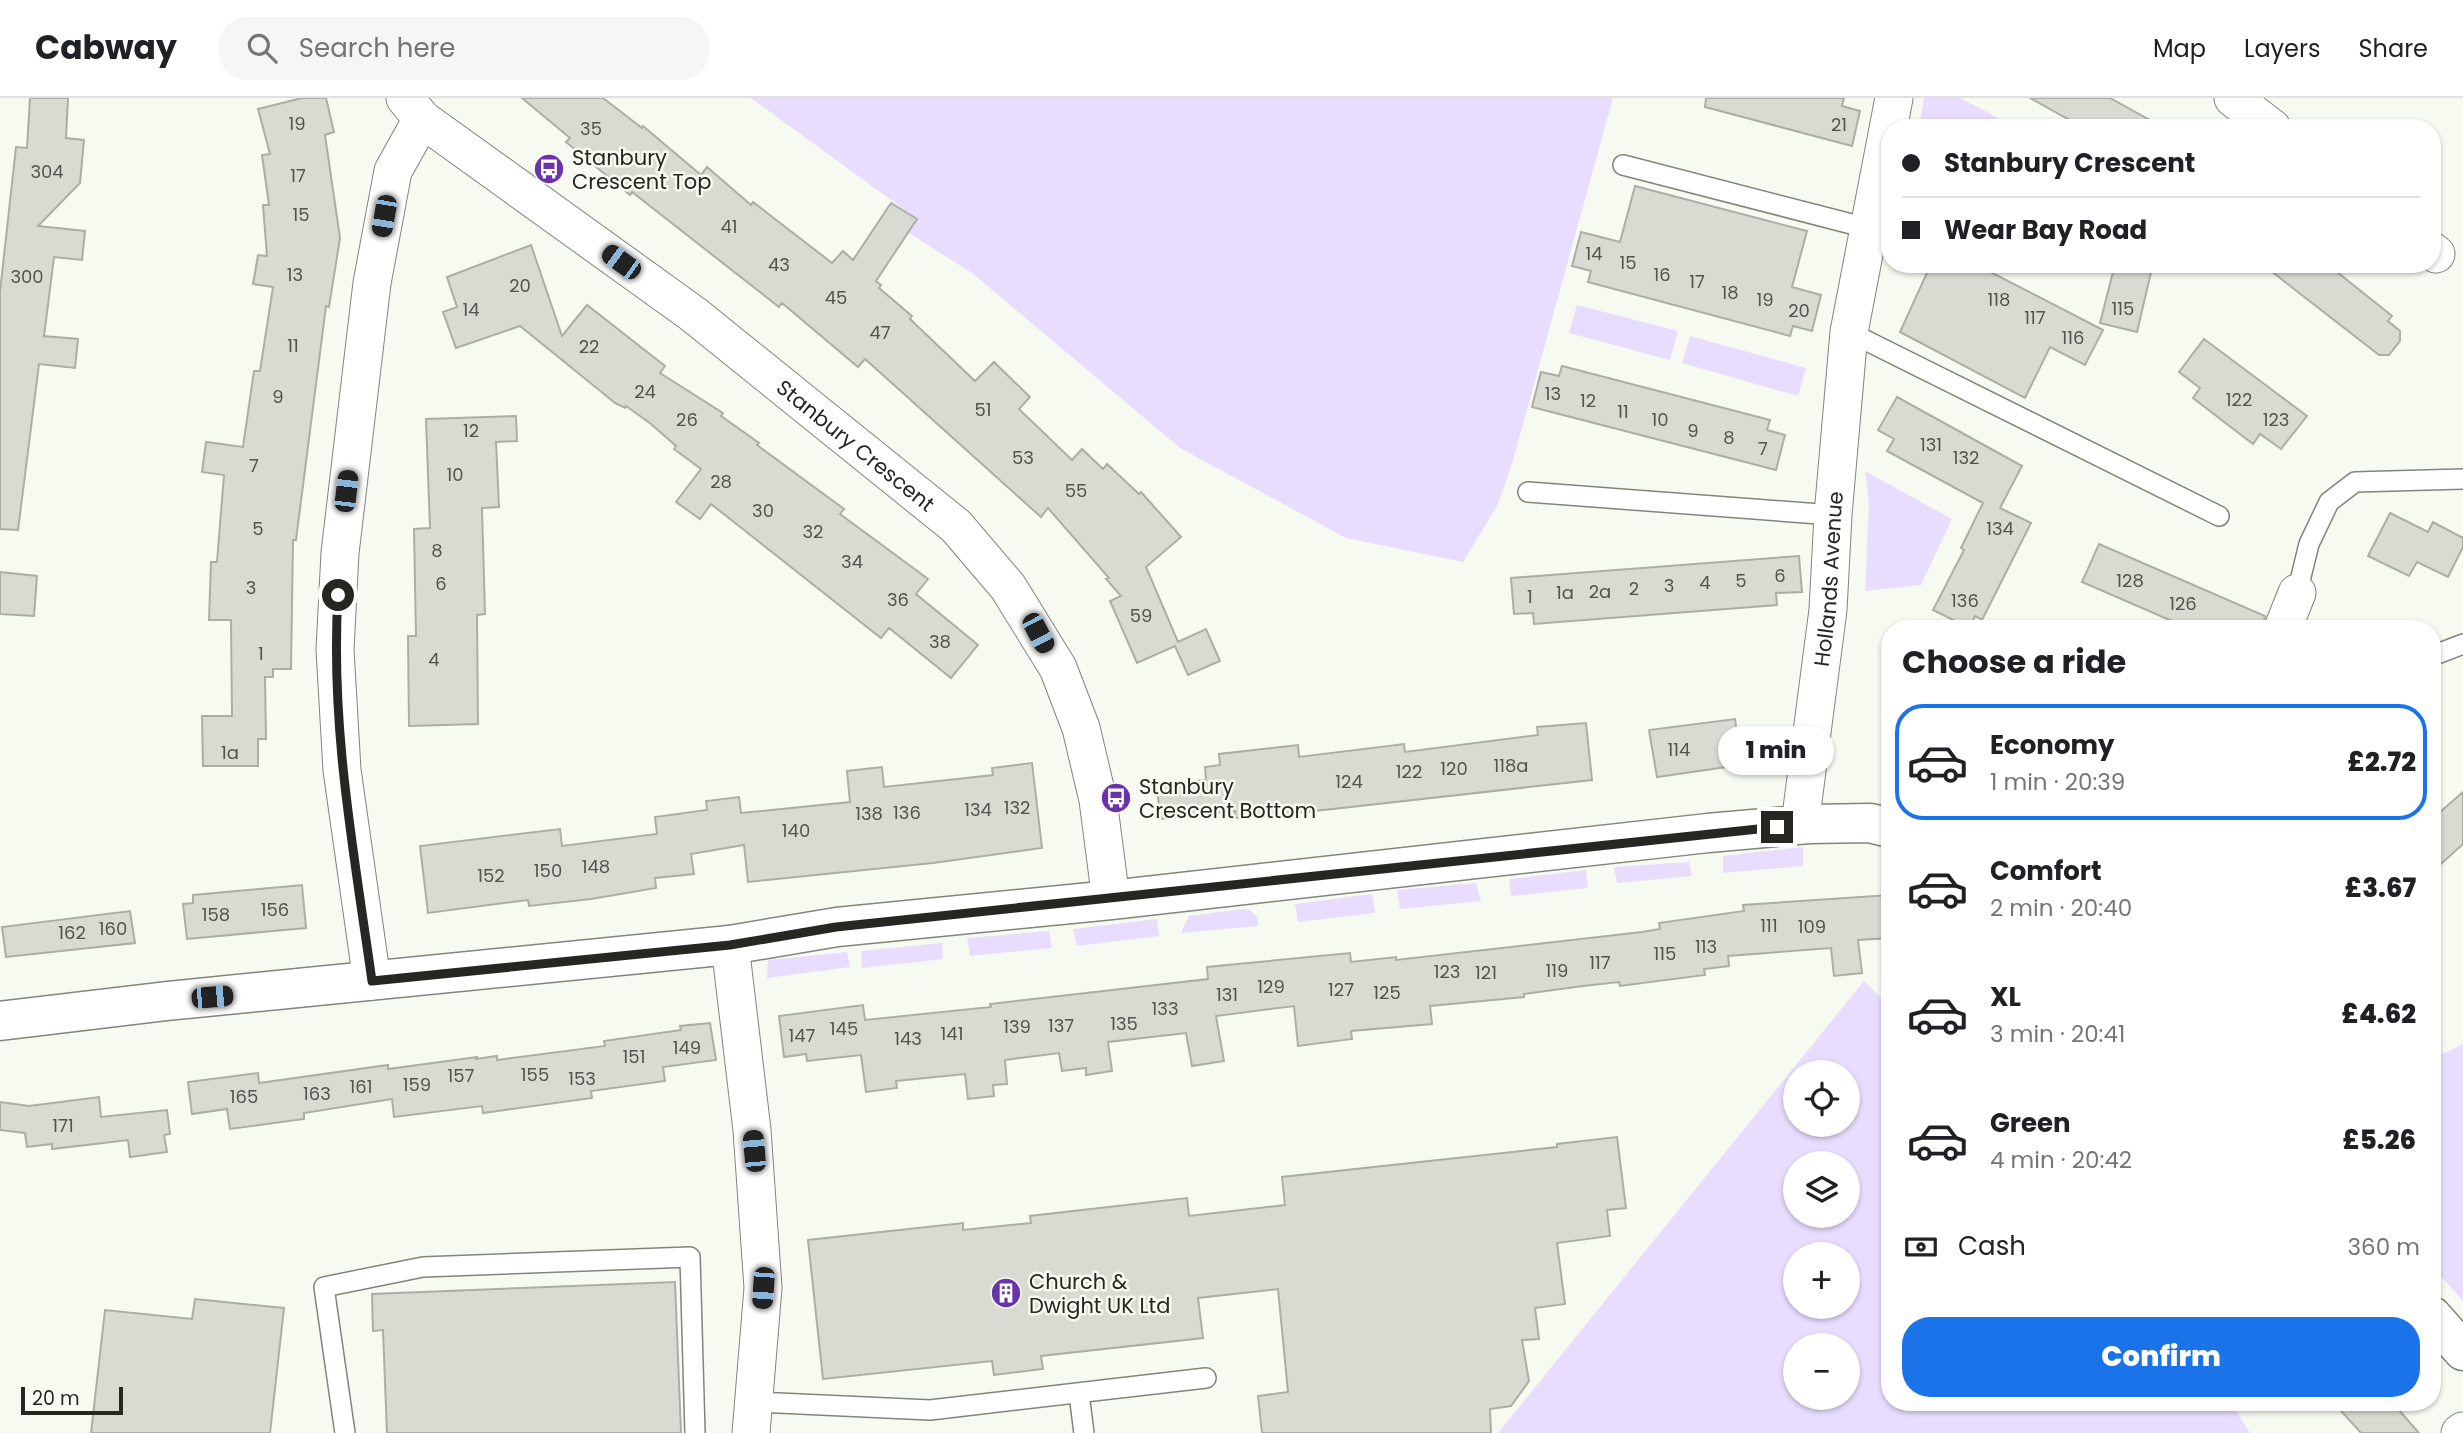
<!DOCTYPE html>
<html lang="en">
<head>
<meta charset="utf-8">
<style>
  body { margin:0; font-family:Poppins,sans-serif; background:#f6f6f6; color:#202124; height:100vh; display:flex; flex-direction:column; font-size:26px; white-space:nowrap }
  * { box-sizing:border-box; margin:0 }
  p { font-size:23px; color:#757577 }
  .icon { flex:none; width:38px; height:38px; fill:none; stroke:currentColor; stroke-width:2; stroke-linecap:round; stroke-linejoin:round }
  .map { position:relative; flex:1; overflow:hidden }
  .sheet { position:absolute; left:1881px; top:522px; width:560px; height:791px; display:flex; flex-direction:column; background:#fff; border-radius:28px; box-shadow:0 2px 5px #0004 }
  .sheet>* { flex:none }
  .guide { position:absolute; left:1881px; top:21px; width:560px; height:154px; border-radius:28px; box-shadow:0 2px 5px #0004; display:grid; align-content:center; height:154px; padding:0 21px; background:#fff }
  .tools { position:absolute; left:1783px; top:962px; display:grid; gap:14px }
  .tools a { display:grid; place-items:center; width:77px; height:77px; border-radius:50%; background:#fff; box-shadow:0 2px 5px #0004; font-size:35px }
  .scale { position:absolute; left:21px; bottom:18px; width:102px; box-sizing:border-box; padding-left:7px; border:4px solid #262623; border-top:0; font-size:19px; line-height:24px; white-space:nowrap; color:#262623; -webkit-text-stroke:5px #f7faf1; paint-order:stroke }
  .end { position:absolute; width:32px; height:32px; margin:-16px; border:9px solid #262623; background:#fff; box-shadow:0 0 0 4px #fff }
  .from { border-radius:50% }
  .bubble { position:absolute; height:49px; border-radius:24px; background:#fff; box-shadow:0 2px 5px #0004; font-size:23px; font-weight:800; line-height:49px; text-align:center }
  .car { position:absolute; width:21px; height:42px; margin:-21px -10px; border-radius:9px; box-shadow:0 0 5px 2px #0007; background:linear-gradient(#222 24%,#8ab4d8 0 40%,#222 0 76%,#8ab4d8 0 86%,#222 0) }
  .guide b { display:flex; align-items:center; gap:24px; height:66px; font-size:26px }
  .guide b+b { border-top:2px solid #e0e0e0 }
  .guide i { width:18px; height:18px; background:#202124 }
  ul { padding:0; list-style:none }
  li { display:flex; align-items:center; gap:21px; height:116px; margin:0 14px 10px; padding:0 7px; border:4px solid transparent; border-radius:28px }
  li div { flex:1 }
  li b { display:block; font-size:26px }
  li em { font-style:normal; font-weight:800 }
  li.current { border-color:#1a73e8 }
  li>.icon { width:63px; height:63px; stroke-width:1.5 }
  h2 { padding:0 21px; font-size:32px; line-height:84px }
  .pay { display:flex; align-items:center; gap:18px; height:77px; padding:0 21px; font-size:26px }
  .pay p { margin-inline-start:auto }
  .cta { display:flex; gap:14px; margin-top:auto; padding:14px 21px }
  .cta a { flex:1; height:80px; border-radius:28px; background:#1a73e8; color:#fff; font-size:28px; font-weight:800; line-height:80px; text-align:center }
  header { display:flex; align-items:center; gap:42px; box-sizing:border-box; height:98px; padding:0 35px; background:#fff; border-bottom:2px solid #e0e0e0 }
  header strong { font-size:33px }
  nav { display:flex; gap:38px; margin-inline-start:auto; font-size:24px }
  .search { width:490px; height:63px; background:#f6f6f6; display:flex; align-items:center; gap:18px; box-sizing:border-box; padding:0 24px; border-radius:28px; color:#757577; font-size:26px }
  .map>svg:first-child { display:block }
</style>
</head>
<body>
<header>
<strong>Cabway</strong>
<div class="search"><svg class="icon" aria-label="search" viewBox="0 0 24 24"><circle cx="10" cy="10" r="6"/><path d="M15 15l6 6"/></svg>Search here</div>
<nav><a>Map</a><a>Layers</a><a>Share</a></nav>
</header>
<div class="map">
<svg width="2463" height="1335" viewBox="0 0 2463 1335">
  <rect width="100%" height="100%" fill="#f7faf1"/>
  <!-- green -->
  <path fill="#e8ddff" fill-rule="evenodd" d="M751,0H1613L1512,366L1498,406L1463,464L1346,440L1180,350L972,175L909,135L917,121Z
    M1924,0H1961L2017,30H1919Z
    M1577,207L1678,233L1670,262L1569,235Z
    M1690,238L1806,270L1798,298L1682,265Z
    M1865,373L1952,421L1921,487L1865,493L1869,406Z
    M1803,749V768L1723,775V758Z
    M1689,764L1692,778L1617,785L1614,769Z
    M1586,772L1588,790L1511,798L1509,781Z
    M1476,785L1481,803L1400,811L1397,792Z
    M1372,796L1375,815L1298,824L1295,806Z
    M1243,811L1250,812L1258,820V828L1181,835L1189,818Z
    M1157,821L1159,838L1077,848L1073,831Z
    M1049,833L1052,850L970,858L967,840Z
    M942,845L943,861L862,870L861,853Z
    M847,854L850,869L767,880L768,862Z
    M1864,883L1890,909V1304H2230L2250,1335H1498ZM1796,975H1848V1027H1796ZM1796,1066H1848V1118H1796ZM1796,1157H1848V1209H1796ZM1796,1248H1848V1300H1796Z
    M2463,946V1203L2432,1168L2433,961Z"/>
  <!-- building -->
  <path fill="#d9dbd3" stroke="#acaea6" stroke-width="2" d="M30,0H68L66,40L84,42L80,85L38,128L85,133L82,162L54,159L44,238L78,241L75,270L39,266L18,432L0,431V194L16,49L27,50Z
    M302,0H326L334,34L325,37L340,140L329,209L326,208L296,442H293L291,571H273V579H265L266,641H258V668H203L202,618H232L231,522H209L211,464H217L224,377L202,374L206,344L243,349L254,273H260L273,189L253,186L258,157L267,158L263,107H269L262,57L270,56L258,11Z
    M522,0H603L642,30L643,28L701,77L707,69L751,107L753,104L832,165L843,153L853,162L891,105L917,121L876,183L881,187L879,190L912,218L910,221L975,283L994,264L1030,299L1019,311L1072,362L1082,351L1103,371L1107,366L1139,396L1141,394L1181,439L1146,469L1178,544L1206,531L1220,563L1188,577L1175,548L1137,565L1110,503L1121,498L1106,481L1109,480L1048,410L1041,419L865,261L858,269L782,205L779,209L632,94L630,97L566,44L570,40Z
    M1706,0H1844L1842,8L1860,13L1852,48L1705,9Z
    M2030,0H2110L2164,30H2084Z
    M1635,88L1807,133L1792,189L1821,197L1812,233L1793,228L1790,238L1588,184L1591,173L1572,168L1581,134L1620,144Z
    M531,147L562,238L587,207L665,268L660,275L723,315L721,318L759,345L757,347L844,411L840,416L928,481L916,496L978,547L951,580L889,530L881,540L711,406L700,421L676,404L701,371L674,351L676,348L651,326L626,308L625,310L615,305L520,228L456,250L443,214L457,209L447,179Z
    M1931,166H1975L2103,232L2085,267L2050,249L2025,300L1900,234Z
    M2115,166H2153L2137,234L2100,225Z
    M2262,166H2327L2392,218L2388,223L2400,233V243L2389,257H2379Z
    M2204,241L2307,318L2281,351L2260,336L2253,346L2193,300L2200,290L2179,274Z
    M1562,268L1770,322L1767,332L1785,337L1776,372L1532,309L1541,274L1559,278Z
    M1897,299L2022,368L2000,410L2031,425L1982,522L1975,518L1969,530L1933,512L1964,452L1961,450L1983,405L1887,353L1894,341L1878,332Z
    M516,318L517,343L496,344L499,409L482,410L485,516L477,517L478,626L409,628L408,538H416L414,431L430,430L426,321Z
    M2390,415L2428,434L2433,424L2463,440V449L2448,479L2417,464L2409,478L2368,458Z
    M2099,446L2265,518L2262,530H2188L2082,484Z
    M1799,458L1802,494L1776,495L1777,507L1534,526L1533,515L1514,516L1511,480Z
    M0,474L37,478L34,518L0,516Z
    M1735,621L1741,667L1657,679L1649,632Z
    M1586,625L1592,682L1279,717L1235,720V713L1160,721L1157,687L1206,682L1205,669L1220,667L1219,656L1298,647L1299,659L1404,646L1405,654L1538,637L1537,629Z
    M1032,665L1042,750L933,765L748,784L744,747L691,756L694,776L655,780L656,790L591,801L529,808L528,802L428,815L420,748L560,731L562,748L657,736L655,719L707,712L706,703L739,699L741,715L850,704L847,673L882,669L884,689L993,677L992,670Z
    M2463,694V746L2432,774V721Z
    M302,787L306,830L187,841L183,806L193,805V797Z
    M1890,797V840L1858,842L1862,875L1834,878L1831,850L1728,858L1729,868L1704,871L1705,877L1620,888L1619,884L1583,888L1524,896V899L1430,908L1432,926L1351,933L1352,941L1298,948L1294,908L1216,918L1224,963L1192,968L1186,935L1108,944L1112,973L1086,977V970L1062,973L1059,955L1005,962L1007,986L993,987L994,998L968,1001L965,976L896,983L897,990L866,994L861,957L807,963L806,956L784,959L779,918L863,907L865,922L991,909L990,906L1208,881L1207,869L1350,855L1351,864L1396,859V862L1642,834L1660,831L1659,825L1744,813L1743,807Z
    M130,813L135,845L6,859L2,829Z
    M710,925L716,962L663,969L665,983L591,993L592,1000L483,1015L482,1008L394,1019L392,1001L304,1015V1021L230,1031L227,1011L192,1016L188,984L258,975L259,985L388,967V971L477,959L476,961L497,958V962L605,948L604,943L681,932L680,928Z
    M99,999L101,1019L167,1012L170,1036L164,1037L167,1054L130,1059L128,1042L52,1051V1046L27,1049L25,1035L0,1032V1004L29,1008Z
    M1617,1039L1626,1110L1607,1112L1610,1138L1557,1145L1565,1206L1535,1210L1539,1241L1522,1242L1529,1283L1511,1308L1490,1311L1491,1335H1262L1258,1298L1288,1294L1278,1191L1198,1200L1203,1240L1041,1258L1043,1271L994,1277L992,1263L823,1281L808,1142L963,1125V1132L1031,1125L1030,1118L1187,1100L1189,1118L1285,1107L1282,1079L1557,1049V1046Z
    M675,1184L681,1335H387L383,1232L373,1233L372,1196Z
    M195,1201L284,1210L270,1335H91L105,1212L192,1221Z
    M2333,1304H2392L2419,1335H2361Z"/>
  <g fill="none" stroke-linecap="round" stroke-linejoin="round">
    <!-- service casing -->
    <g stroke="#82847d" stroke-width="22">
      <path id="service" d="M1623,67L1867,130
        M1849,234L2219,418
        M1528,394L1833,417
        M2297,495L2309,446L2329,404L2355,384L2463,381
        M2432,558L2463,546
        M1079,1296L1084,1335
        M755,1304L930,1312L1206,1280
        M345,1335L324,1189L423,1169L690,1159L695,1335"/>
    </g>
    <!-- minor casing -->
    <g stroke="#82847d" stroke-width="39">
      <g id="minor">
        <path id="s1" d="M405,0L422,21L693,216L956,428L1008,489L1058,570L1081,630L1098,702L1111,802"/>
        <path d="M2233,0L2272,30"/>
        <path d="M2432,153L2436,156"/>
        <path d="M2283,530L2297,495"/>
        <path id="s2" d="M1800,726L1828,512L1833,417L1849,234L1894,0"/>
        <path d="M730,847L752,1032L763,1190L751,1335"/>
        <path d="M372,883L342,672L335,552L340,455L372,185L393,73L422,21"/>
        <path d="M2460,1335L2463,1333"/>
      </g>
    </g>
    <!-- tertiary casing -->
    <g stroke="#82847d" stroke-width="41">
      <path id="tertiary" d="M0,923L167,903L730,847L837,829L1111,802L1708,735L1809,726L1870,725L1890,730
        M2432,1218L2463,1253"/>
    </g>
    <!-- service -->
    <use href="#service" stroke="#fff" stroke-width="19"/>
    <!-- minor -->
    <use href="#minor" stroke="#fff" stroke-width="37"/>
    <!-- tertiary -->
    <use href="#tertiary" stroke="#fff" stroke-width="38"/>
  </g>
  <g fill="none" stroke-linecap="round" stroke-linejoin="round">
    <!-- route -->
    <path stroke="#262623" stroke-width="9" d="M338,497C330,627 354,755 372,883L730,847L836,829L1777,729"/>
  </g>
  <!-- icons -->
  <defs>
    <g id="bus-disc" transform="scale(1.575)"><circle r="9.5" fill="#6933aa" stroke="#f7faf1"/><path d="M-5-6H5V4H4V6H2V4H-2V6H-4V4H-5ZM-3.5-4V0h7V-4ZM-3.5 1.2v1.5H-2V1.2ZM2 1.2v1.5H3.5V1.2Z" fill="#fff"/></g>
    <g id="building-disc" transform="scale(1.575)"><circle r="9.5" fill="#6933aa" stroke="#f7faf1"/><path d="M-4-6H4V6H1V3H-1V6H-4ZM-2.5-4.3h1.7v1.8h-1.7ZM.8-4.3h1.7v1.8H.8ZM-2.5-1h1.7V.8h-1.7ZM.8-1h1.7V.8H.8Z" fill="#fff"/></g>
  </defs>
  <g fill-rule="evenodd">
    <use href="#bus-disc" x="549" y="71"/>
    <use href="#bus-disc" x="1116" y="700"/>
    <use href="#building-disc" x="1006" y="1195"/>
  </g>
  <g text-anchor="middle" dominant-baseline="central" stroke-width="5" stroke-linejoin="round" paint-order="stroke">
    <!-- number labels -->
    <g font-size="18" fill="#53534f">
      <text x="297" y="25">19</text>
      <text x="1839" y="26">21</text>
      <text x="591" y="30">35</text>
      <text x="47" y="73">304</text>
      <text x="298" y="77">17</text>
      <text x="301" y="116">15</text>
      <text x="729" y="128">41</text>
      <text x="1594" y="155">14</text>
      <text x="1628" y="164">15</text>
      <text x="779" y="166">43</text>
      <text x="295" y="176">13</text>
      <text x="1662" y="176">16</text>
      <text x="27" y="178">300</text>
      <text x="1697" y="183">17</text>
      <text x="520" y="187">20</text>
      <text x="1730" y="194">18</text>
      <text x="836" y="199">45</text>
      <text x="1765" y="201">19</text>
      <text x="1999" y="201">118</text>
      <text x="2123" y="210">115</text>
      <text x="471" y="211">14</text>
      <text x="1799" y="212">20</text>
      <text x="2035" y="219">117</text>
      <text x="880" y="234">47</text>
      <text x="2073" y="239">116</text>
      <text x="293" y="247">11</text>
      <text x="589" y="248">22</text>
      <text x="645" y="293">24</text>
      <text x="1553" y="295">13</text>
      <text x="278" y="298">9</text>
      <text x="2239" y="301">122</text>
      <text x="1588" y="302">12</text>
      <text x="983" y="311">51</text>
      <text x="1623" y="313">11</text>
      <text x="687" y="321">26</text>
      <text x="1660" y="321">10</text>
      <text x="2276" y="321">123</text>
      <text x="471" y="332">12</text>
      <text x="1693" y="332">9</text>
      <text x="1729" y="339">8</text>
      <text x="1931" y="346">131</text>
      <text x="1763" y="350">7</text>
      <text x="1023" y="359">53</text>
      <text x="1966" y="359">132</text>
      <text x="254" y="367">7</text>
      <text x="455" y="376">10</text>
      <text x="721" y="383">28</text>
      <text x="1076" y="392">55</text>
      <text x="763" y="412">30</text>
      <text x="258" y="430">5</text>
      <text x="2000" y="430">134</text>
      <text x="813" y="433">32</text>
      <text x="437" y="452">8</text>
      <text x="852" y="463">34</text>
      <text x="1780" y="477">6</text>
      <text x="1741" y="482">5</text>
      <text x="2130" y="482">128</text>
      <text x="1705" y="484">4</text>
      <text x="441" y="485">6</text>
      <text x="1669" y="487">3</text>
      <text x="251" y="489">3</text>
      <text x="1634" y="490">2</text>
      <text x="1600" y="493">2a</text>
      <text x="1565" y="494">1a</text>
      <text x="1530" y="498">1</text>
      <text x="898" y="501">36</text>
      <text x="1965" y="502">136</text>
      <text x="2183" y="505">126</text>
      <text x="1141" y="517">59</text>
      <text x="940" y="543">38</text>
      <text x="261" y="555">1</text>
      <text x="434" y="561">4</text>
      <text x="1679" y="651">114</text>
      <text x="230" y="654">1a</text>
      <text x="1511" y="667">118a</text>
      <text x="1454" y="670">120</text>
      <text x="1409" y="673">122</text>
      <text x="1349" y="683">124</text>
      <text x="1017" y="709">132</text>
      <text x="978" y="711">134</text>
      <text x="907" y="714">136</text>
      <text x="869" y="715">138</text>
      <text x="796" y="732">140</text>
      <text x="596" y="768">148</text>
      <text x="548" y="772">150</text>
      <text x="491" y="777">152</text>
      <text x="275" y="811">156</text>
      <text x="216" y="816">158</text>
      <text x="1769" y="827">111</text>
      <text x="1812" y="828">109</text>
      <text x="113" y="830">160</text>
      <text x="72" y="834">162</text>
      <text x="1706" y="848">113</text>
      <text x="1665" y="855">115</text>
      <text x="1600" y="864">117</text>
      <text x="1557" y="872">119</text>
      <text x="1447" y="873">123</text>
      <text x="1486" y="874">121</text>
      <text x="1271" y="888">129</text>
      <text x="1341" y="891">127</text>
      <text x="1387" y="894">125</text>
      <text x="1227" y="896">131</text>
      <text x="1165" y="910">133</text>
      <text x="1124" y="925">135</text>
      <text x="1061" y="927">137</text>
      <text x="1017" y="928">139</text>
      <text x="844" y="930">145</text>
      <text x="952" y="935">141</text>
      <text x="802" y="937">147</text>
      <text x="908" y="940">143</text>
      <text x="687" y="949">149</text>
      <text x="634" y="958">151</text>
      <text x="535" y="976">155</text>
      <text x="461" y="977">157</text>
      <text x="582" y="980">153</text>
      <text x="417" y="986">159</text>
      <text x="361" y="988">161</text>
      <text x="317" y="995">163</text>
      <text x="244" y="998">165</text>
      <text x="63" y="1027">171</text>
    </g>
    <!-- poi labels -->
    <g font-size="21" fill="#262623" stroke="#f7faf1" text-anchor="start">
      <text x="572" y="59">Stanbury<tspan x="572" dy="24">Crescent Top</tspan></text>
      <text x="1139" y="688">Stanbury<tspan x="1139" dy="24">Crescent Bottom</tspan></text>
      <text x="1029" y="1183">Church &amp;<tspan x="1029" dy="24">Dwight UK Ltd</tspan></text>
    </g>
    <!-- street labels -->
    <g font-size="21" fill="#262623" stroke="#f7faf1">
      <text stroke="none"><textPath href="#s1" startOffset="570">Stanbury Crescent</textPath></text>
      <text stroke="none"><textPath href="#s2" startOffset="247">Hollands Avenue</textPath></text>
    </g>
  </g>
</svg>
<div class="tools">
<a><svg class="icon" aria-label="locate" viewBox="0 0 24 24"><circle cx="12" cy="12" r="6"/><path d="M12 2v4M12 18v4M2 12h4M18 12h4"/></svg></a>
<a><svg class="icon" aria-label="layers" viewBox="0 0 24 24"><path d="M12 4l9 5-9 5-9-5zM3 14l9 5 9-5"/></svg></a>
<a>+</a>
<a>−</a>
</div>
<div class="scale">20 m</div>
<i class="end from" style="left:338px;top:497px"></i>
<i class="end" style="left:1777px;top:729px"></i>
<div class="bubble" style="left:1718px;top:628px;width:116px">1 min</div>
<i class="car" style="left:384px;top:118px;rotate:190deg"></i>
<i class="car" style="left:621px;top:164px;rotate:306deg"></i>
<i class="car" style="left:346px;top:393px;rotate:7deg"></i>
<i class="car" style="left:1038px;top:535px;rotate:152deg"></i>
<i class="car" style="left:212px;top:899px;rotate:85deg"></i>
<i class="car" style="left:754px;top:1053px;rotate:355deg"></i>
<i class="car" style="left:763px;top:1190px;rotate:184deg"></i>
<div class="guide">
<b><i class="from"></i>Stanbury Crescent</b>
<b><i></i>Wear Bay Road</b>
</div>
<section class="sheet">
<h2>Choose a ride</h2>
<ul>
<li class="current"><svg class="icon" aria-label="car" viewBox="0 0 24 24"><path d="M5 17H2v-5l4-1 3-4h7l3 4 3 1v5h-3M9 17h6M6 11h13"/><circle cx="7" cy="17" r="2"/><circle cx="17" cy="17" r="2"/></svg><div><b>Economy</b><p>1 min · 20:39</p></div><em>£2.72</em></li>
<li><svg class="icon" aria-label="car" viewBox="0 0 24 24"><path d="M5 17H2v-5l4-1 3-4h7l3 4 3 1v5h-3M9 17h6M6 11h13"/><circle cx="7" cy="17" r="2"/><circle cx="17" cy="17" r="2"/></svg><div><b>Comfort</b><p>2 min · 20:40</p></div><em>£3.67</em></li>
<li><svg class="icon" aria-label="car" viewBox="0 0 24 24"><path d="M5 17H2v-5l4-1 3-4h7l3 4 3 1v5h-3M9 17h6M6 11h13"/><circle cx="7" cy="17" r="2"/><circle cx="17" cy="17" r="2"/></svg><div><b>XL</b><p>3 min · 20:41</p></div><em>£4.62</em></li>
<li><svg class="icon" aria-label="car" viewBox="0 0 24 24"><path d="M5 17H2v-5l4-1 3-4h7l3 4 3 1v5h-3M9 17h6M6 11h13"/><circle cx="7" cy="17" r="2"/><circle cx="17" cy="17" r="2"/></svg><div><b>Green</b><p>4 min · 20:42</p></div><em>£5.26</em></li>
</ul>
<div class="pay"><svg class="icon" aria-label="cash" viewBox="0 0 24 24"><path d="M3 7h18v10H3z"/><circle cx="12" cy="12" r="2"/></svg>Cash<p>360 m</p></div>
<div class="cta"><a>Confirm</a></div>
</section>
</div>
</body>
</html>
